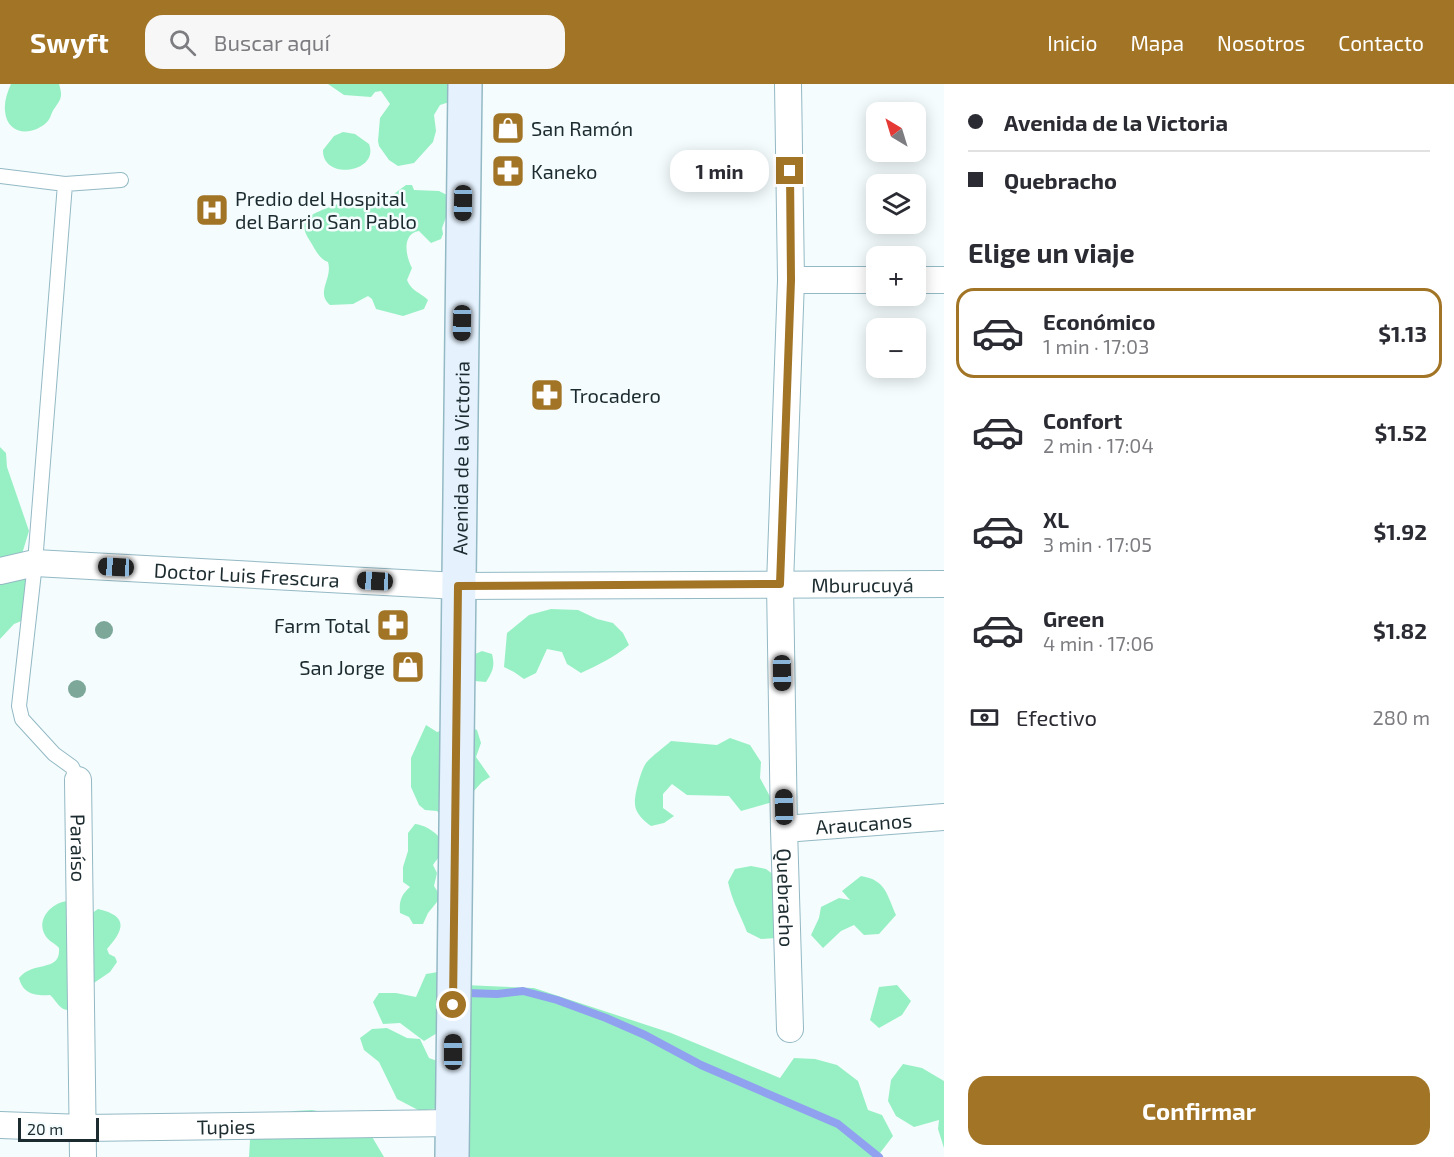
<!DOCTYPE html>
<html lang="es">
<head>
<meta charset="utf-8">
<style>
  body { margin:0; font-family:"Exo 2",sans-serif; background:#f7f7f7; color:#2b2b33; height:100vh; display:flex; flex-direction:column; font-size:22px; white-space:nowrap }
  * { box-sizing:border-box; margin:0 }
  p { font-size:20px; color:#7c7c81 }
  .icon { flex:none; width:33px; height:33px; fill:none; stroke:currentColor; stroke-width:2; stroke-linecap:round; stroke-linejoin:round }
  .map { position:relative; flex:1; overflow:hidden }
  .side { display:flex; flex-direction:column; background:#fff; width:510px }
  .side>* { flex:none }
  .banner { display:grid; align-content:center; height:132px; padding:0 24px; background:#fff }
  .needle { width:39px; rotate:322deg }
  .tools { position:absolute; left:866px; top:18px; display:grid; gap:12px }
  .tools a { display:grid; place-items:center; width:60px; height:60px; border-radius:12px; background:#fff; box-shadow:0 3px 15px #0003; font-size:30px }
  .scale { position:absolute; left:18px; bottom:15px; width:81px; box-sizing:border-box; padding-left:6px; border:3px solid #1c2b2f; border-top:0; font-size:16px; line-height:21px; white-space:nowrap; color:#1c2b2f; -webkit-text-stroke:4px #f4fcfe; paint-order:stroke }
  .end { position:absolute; width:27px; height:27px; margin:-14px; border:8px solid #a17426; background:#fff; box-shadow:0 0 0 3px #fff }
  .from { border-radius:50% }
  .bubble { position:absolute; height:42px; border-radius:18px; background:#fff; box-shadow:0 3px 15px #0003; font-size:20px; font-weight:700; line-height:42px; text-align:center }
  .car { position:absolute; width:18px; height:36px; margin:-18px -9px; border-radius:8px; box-shadow:0 0 4px 2px #0007; background:linear-gradient(#222 24%,#8ab4d8 0 40%,#222 0 76%,#8ab4d8 0 86%,#222 0) }
  .banner b { display:flex; align-items:center; gap:21px; height:57px; font-size:22px }
  .banner b+b { border-top:2px solid #e1e1e2 }
  .banner i { width:15px; height:15px; background:#2b2b33 }
  ul { padding:0; list-style:none }
  li { display:flex; align-items:center; gap:18px; height:90px; margin:0 12px 9px; padding:0 12px; border:3px solid transparent; border-radius:18px }
  li div { flex:1 }
  li b { display:block; font-size:22px }
  li em { font-style:normal; font-weight:700 }
  li.active { border-color:#a17426 }
  li>.icon { width:54px; height:54px; stroke-width:1.5 }
  h2 { padding:0 24px; font-size:27px; line-height:72px }
  .pay { display:flex; align-items:center; gap:15px; height:66px; padding:0 24px; font-size:22px }
  .pay p { margin-inline-start:auto }
  .cta { display:flex; gap:12px; margin-top:auto; padding:12px 24px }
  .cta a { flex:1; height:69px; border-radius:18px; background:#a17426; color:#fff; font-size:24px; font-weight:700; line-height:69px; text-align:center }
  header { display:flex; align-items:center; gap:36px; box-sizing:border-box; height:84px; padding:0 30px; background:#a17426; color:#fff }
  header strong { font-size:28px }
  nav { display:flex; gap:33px; margin-inline-start:auto; font-size:21px }
  .search { width:420px; height:54px; background:#f7f7f7; display:flex; align-items:center; gap:15px; box-sizing:border-box; padding:0 21px; border-radius:18px; color:#7c7c81; font-size:22px }
  main { display:flex; flex:1; min-height:0 }
  .map>svg:first-child { display:block }
</style>
</head>
<body>
<header>
<strong>Swyft</strong>
<div class="search"><svg class="icon" aria-label="search" viewBox="0 0 24 24"><circle cx="10" cy="10" r="6"/><path d="M15 15l6 6"/></svg>Buscar aquí</div>
<nav><a>Inicio</a><a>Mapa</a><a>Nosotros</a><a>Contacto</a></nav>
</header>
<main>
<div class="map">
<svg width="944" height="1073" viewBox="0 0 944 1073">
  <rect width="100%" height="100%" fill="#f4fcfe"/>
  <!-- green -->
  <path fill="#97f0c3" d="M11,0H59C63,13 61,15 54,25C51,29 51,34 47,38C33,52 7,52 5,27C4,18 7,9 11,0Z
    M328,0H468L462,14L440,21L434,31L436,47L433,58L414,79L398,82L389,76L379,62L378,57L380,34L390,20L381,7L375,8L371,13L344,11Z
    M343,48L355,50L369,60C380,89 322,97 323,66L334,52Z
    M406,101H412L414,106L439,107L449,112L448,128L442,144L443,150L441,155L431,159L419,147C401,150 406,173 412,184L407,196C412,208 420,208 428,216L424,225L403,232L376,225L372,215L368,212L353,220L330,221C315,208 333,195 328,178C319,175 315,165 310,157C296,136 310,131 327,124C348,116 364,112 387,115Z
    M0,363L6,369L7,383L29,447L22,470L0,481Z
    M0,487H31L24,536L14,540L0,555Z
    M551,525L578,526L597,535L613,539L623,549L629,561C615,573 598,581 581,589L567,580L562,568L547,565L536,589L524,595L514,588L504,583L507,549L529,531Z
    M482,567L492,570C495,582 493,587 486,598L475,597L468,587L473,571Z
    M456,637L477,646L481,659L476,673L490,693L482,698L472,709L443,734L437,727L425,726L419,721L411,703V674L426,641L437,648L446,645Z
    M730,654L750,661L761,678L760,694L773,718L741,727L729,712L687,711L672,700L663,710V724L674,732L664,739L651,742C644,737 635,729 635,720C634,712 641,686 646,679C653,671 663,664 671,657L717,661Z
    M415,740C427,741 448,754 442,769C440,773 435,777 433,781L437,789L434,802L441,813L428,829L423,840H413L409,833L400,829C399,817 401,811 410,803L403,798V783L408,767V749Z
    M751,782L766,785L778,794L776,854L761,855L747,848C740,830 732,817 728,798L735,785Z
    M861,792C886,796 887,811 896,831L879,850L864,851L854,841L841,847L823,864L811,851L819,834L821,823L839,814L850,816L842,807Z
    M67,817L88,832L98,825C129,832 124,846 107,865L109,870L115,873L117,878L110,888L91,901L71,926C59,927 58,918 50,911C35,912 23,910 19,894C33,876 61,889 59,864C55,859 48,857 45,851C36,836 51,819 67,817Z
    M438,888L447,943L424,957L400,939L383,940L373,918L379,909H396L416,913L426,890Z
    M464,901L534,904L671,949L780,994L794,974L815,975L837,981L858,997L868,1026L882,1031L893,1052L877,1073H461Z
    M897,901L911,917L902,931L879,944L870,936L879,903Z
    M387,944L407,954L420,955L429,974L440,978L439,1024L420,1027L397,1015L379,978L364,966L360,954L372,945Z
    M903,980L922,984L944,997V1064L938,1045L939,1036L914,1043L896,1032L888,1017L891,996Z
    M312,1026L328,1029L368,1046L384,1073H249L250,1056L273,1033L294,1027Z"/>
  <g fill="none" stroke-linecap="round" stroke-linejoin="round">
    <!-- stream -->
    <path stroke="#90a2ef" stroke-width="8" d="M467,909L497,910L523,907L557,916L606,934L645,951L701,981L838,1040L879,1073"/>
    <!-- service casing -->
    <g stroke="#93b9c4" stroke-width="16">
      <path id="service" d="M0,92L65,100L121,96
        M65,100L35,479L19,622L22,635L54,670L72,683L78,696"/>
    </g>
    <!-- minor casing -->
    <g stroke="#93b9c4" stroke-width="28">
      <g id="minor">
        <path id="s1" d="M788,0L791,196L780,500L784,745L790,945"/>
        <path d="M791,196H876"/>
        <path d="M915,196H944"/>
        <path id="s2" d="M0,487L35,479L458,502L944,500"/>
        <path id="s3" d="M78,696L83,1073"/>
        <path id="s4" d="M784,745L944,733"/>
        <path id="s5" d="M0,1041L83,1044L452,1039"/>
      </g>
    </g>
    <!-- secondary casing -->
    <g stroke="#93b9c4" stroke-width="36">
      <g id="secondary">
        <path id="s6" d="M452,1073L465,0"/>
      </g>
    </g>
    <!-- service -->
    <use href="#service" stroke="#fff" stroke-width="14"/>
    <!-- minor -->
    <use href="#minor" stroke="#fff" stroke-width="26"/>
    <!-- secondary -->
    <use href="#secondary" stroke="#e5f2fe" stroke-width="33"/>
  </g>
  <!-- trees -->
  <g fill="#7da899">
    <circle cx="104" cy="546" r="9"/>
    <circle cx="77" cy="605" r="9"/>
  </g>
  <g fill="none" stroke-linecap="round" stroke-linejoin="round">
    <!-- route -->
    <path stroke="#a17426" stroke-width="8" d="M453,921L458,502L780,500L791,196L790,87"/>
  </g>
  <!-- icons -->
  <defs>
    <g id="shop-square" transform="scale(1.725)"><rect x="-9" y="-9" width="18" height="18" rx="4" fill="#a17426" stroke="#f4fcfe"/><path d="M-5-2.5h2.3a2.7 3.5 0 0 1 5.4 0H5L5.5 6h-11ZM-1.5-2.5h3a1.5 2.3 0 0 0-3 0Z" fill="#fff"/></g>
    <g id="pharmacy-square" transform="scale(1.725)"><rect x="-9" y="-9" width="18" height="18" rx="4" fill="#a17426" stroke="#f4fcfe"/><path d="M-2-6h4v4h4v4h-4v4h-4v-4h-4v-4h4Z" fill="#fff"/></g>
    <g id="hospital-square" transform="scale(1.725)"><rect x="-9" y="-9" width="18" height="18" rx="4" fill="#a17426" stroke="#f4fcfe"/><path d="M-5-5h3v3.5h4V-5h3V5h-3V1.5h-4V5h-3Z" fill="#fff"/></g>
  </defs>
  <g fill-rule="evenodd">
    <use href="#shop-square" x="508" y="44"/>
    <use href="#pharmacy-square" x="508" y="87"/>
    <use href="#hospital-square" x="212" y="126"/>
    <use href="#pharmacy-square" x="547" y="311"/>
    <use href="#pharmacy-square" x="393" y="541"/>
    <use href="#shop-square" x="408" y="583"/>
  </g>
  <g text-anchor="middle" dominant-baseline="central" stroke-width="5" stroke-linejoin="round" paint-order="stroke">
    <!-- poi labels -->
    <g font-size="20" fill="#1c2b2f" stroke="#f4fcfe" text-anchor="start">
      <text x="531" y="44">San Ramón</text>
      <text x="531" y="87">Kaneko</text>
      <text x="235" y="114">Predio del Hospital<tspan x="235" dy="23">del Barrio San Pablo</tspan></text>
      <text x="570" y="311">Trocadero</text>
      <text x="370" y="541" text-anchor="end">Farm Total</text>
      <text x="385" y="583" text-anchor="end">San Jorge</text>
    </g>
    <!-- street labels -->
    <g font-size="20" fill="#1c2b2f" stroke="#f4fcfe">
      <text stroke="none"><textPath href="#s6" startOffset="699">Avenida de la Victoria</textPath></text>
      <text stroke="none"><textPath href="#s2" startOffset="248">Doctor Luis Frescura</textPath></text>
      <text stroke="none"><textPath href="#s2" startOffset="864">Mburucuyá</textPath></text>
      <text stroke="none"><textPath href="#s4" startOffset="80">Araucanos</textPath></text>
      <text stroke="none"><textPath href="#s3" startOffset="68">Paraíso</textPath></text>
      <text stroke="none"><textPath href="#s1" startOffset="814">Quebracho</textPath></text>
      <text stroke="none"><textPath href="#s5" startOffset="226">Tupies</textPath></text>
    </g>
  </g>
</svg>
<div class="tools">
<a><svg class="needle" viewBox="-14 -14 28 28"><path d="M0-13l5 13h-10z" fill="#e53935"/><path d="M0 13l5-13h-10z" fill="#7c7c81"/></svg></a>
<a><svg class="icon" aria-label="layers" viewBox="0 0 24 24"><path d="M12 4l9 5-9 5-9-5zM3 14l9 5 9-5"/></svg></a>
<a>+</a>
<a>−</a>
</div>
<div class="scale">20 m</div>
<i class="end from" style="left:453px;top:921px"></i>
<i class="end" style="left:790px;top:87px"></i>
<div class="bubble" style="left:670px;top:66px;width:99px">1 min</div>
<i class="car" style="left:463px;top:119px;rotate:181deg"></i>
<i class="car" style="left:462px;top:239px;rotate:181deg"></i>
<i class="car" style="left:116px;top:483px;rotate:273deg"></i>
<i class="car" style="left:375px;top:497px;rotate:273deg"></i>
<i class="car" style="left:782px;top:589px;rotate:179deg"></i>
<i class="car" style="left:784px;top:723px;rotate:359deg"></i>
<i class="car" style="left:453px;top:968px;rotate:0deg"></i>
</div>
<section class="side">
<div class="banner">
<b><i class="from"></i>Avenida de la Victoria</b>
<b><i></i>Quebracho</b>
</div>
<h2>Elige un viaje</h2>
<ul>
<li class="active"><svg class="icon" aria-label="car" viewBox="0 0 24 24"><path d="M5 17H2v-5l4-1 3-4h7l3 4 3 1v5h-3M9 17h6M6 11h13"/><circle cx="7" cy="17" r="2"/><circle cx="17" cy="17" r="2"/></svg><div><b>Económico</b><p>1 min · 17:03</p></div><em>$1.13</em></li>
<li><svg class="icon" aria-label="car" viewBox="0 0 24 24"><path d="M5 17H2v-5l4-1 3-4h7l3 4 3 1v5h-3M9 17h6M6 11h13"/><circle cx="7" cy="17" r="2"/><circle cx="17" cy="17" r="2"/></svg><div><b>Confort</b><p>2 min · 17:04</p></div><em>$1.52</em></li>
<li><svg class="icon" aria-label="car" viewBox="0 0 24 24"><path d="M5 17H2v-5l4-1 3-4h7l3 4 3 1v5h-3M9 17h6M6 11h13"/><circle cx="7" cy="17" r="2"/><circle cx="17" cy="17" r="2"/></svg><div><b>XL</b><p>3 min · 17:05</p></div><em>$1.92</em></li>
<li><svg class="icon" aria-label="car" viewBox="0 0 24 24"><path d="M5 17H2v-5l4-1 3-4h7l3 4 3 1v5h-3M9 17h6M6 11h13"/><circle cx="7" cy="17" r="2"/><circle cx="17" cy="17" r="2"/></svg><div><b>Green</b><p>4 min · 17:06</p></div><em>$1.82</em></li>
</ul>
<div class="pay"><svg class="icon" aria-label="cash" viewBox="0 0 24 24"><path d="M3 7h18v10H3z"/><circle cx="12" cy="12" r="2"/></svg>Efectivo<p>280 m</p></div>
<div class="cta"><a>Confirmar</a></div>
</section>
</main>
</body>
</html>
